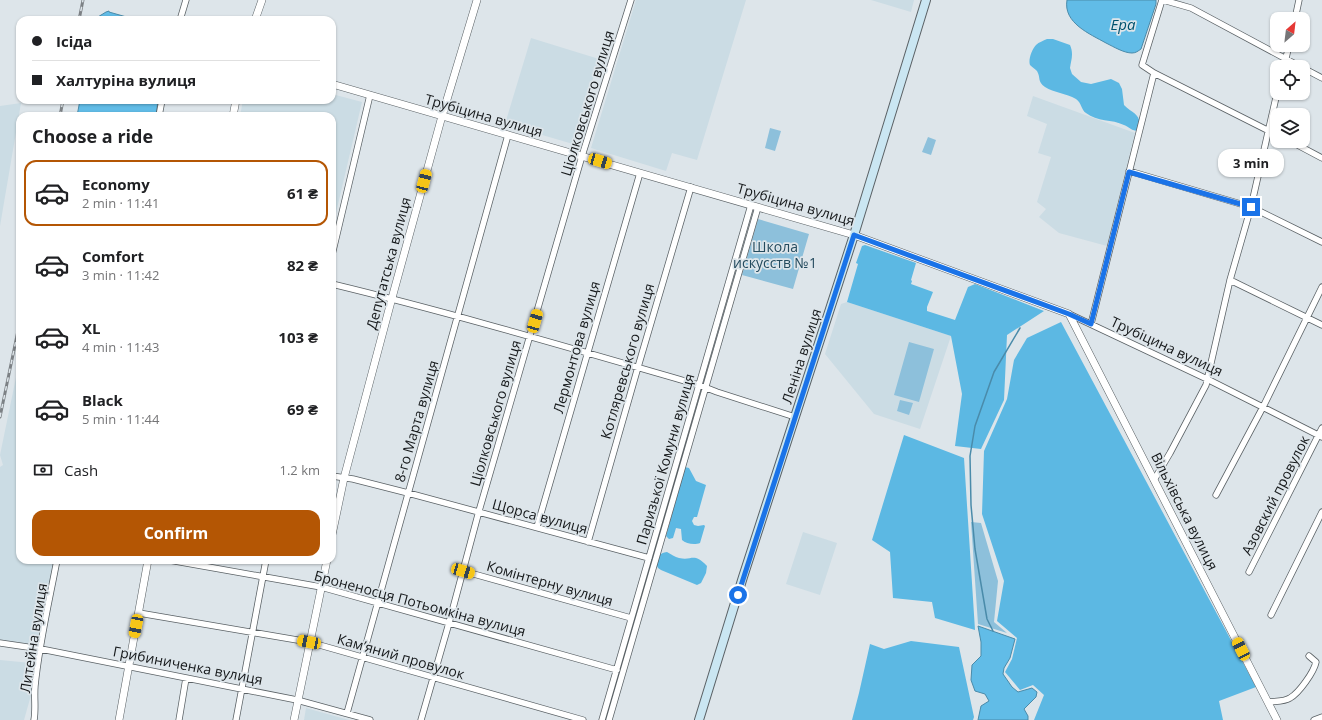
<!DOCTYPE html>
<html lang="en">
<head>
<meta charset="utf-8">
<style>
  body { margin:0; font-family:"Open Sans",sans-serif; background:#f6f6f6; color:#202124; height:100vh; display:flex; flex-direction:column; font-size:15px; white-space:nowrap }
  * { box-sizing:border-box; margin:0 }
  p { font-size:13px; color:#757577 }
  .icon { flex:none; width:22px; height:22px; fill:none; stroke:currentColor; stroke-width:2; stroke-linecap:round; stroke-linejoin:round }
  .map { position:relative; flex:1; overflow:hidden }
  .details { position:absolute; left:16px; top:112px; width:320px; height:452px; display:flex; flex-direction:column; background:#fff; border-radius:12px; box-shadow:0 1px 3px #0004 }
  .details>* { flex:none }
  .guide { position:absolute; left:16px; top:16px; width:320px; height:88px; border-radius:12px; box-shadow:0 1px 3px #0004; display:grid; align-content:center; height:88px; padding:0 16px; background:#fff }
  .needle { width:26px; rotate:28deg }
  .tools { position:absolute; left:1270px; top:12px; display:grid; gap:8px }
  .tools a { display:grid; place-items:center; width:40px; height:40px; border-radius:8px; background:#fff; box-shadow:0 1px 3px #0004; font-size:20px }
  .end { position:absolute; width:18px; height:18px; margin:-9px; border:5px solid #1a73e8; background:#fff; box-shadow:0 0 0 2px #fff }
  .from { border-radius:50% }
  .bubble { position:absolute; height:28px; border-radius:12px; background:#fff; box-shadow:0 1px 3px #0004; font-size:13px; font-weight:700; line-height:28px; text-align:center }
  .car { position:absolute; width:12px; height:24px; margin:-12px -6px; border-radius:5px; box-shadow:0 0 3px 1px #0007; background:linear-gradient(#f5c518 24%,#345 0 40%,#f5c518 0 76%,#345 0 86%,#f5c518 0) }
  .guide b { display:flex; align-items:center; gap:14px; height:38px; font-size:15px }
  .guide b+b { border-top:1px solid #e0e0e0 }
  .guide i { width:10px; height:10px; background:#202124 }
  ul { padding:0; list-style:none }
  li { display:flex; align-items:center; gap:12px; height:66px; margin:0 8px 6px; padding:0 8px; border:2px solid transparent; border-radius:12px }
  li div { flex:1 }
  li b { display:block; font-size:15px }
  li em { font-style:normal; font-weight:700 }
  li.current { border-color:#b45604 }
  li>.icon { width:36px; height:36px; stroke-width:1.5 }
  h2 { padding:0 16px; font-size:18px; line-height:48px }
  .pay { display:flex; align-items:center; gap:10px; height:44px; padding:0 16px; font-size:15px }
  .pay p { margin-inline-start:auto }
  .cta { display:flex; gap:8px; margin-top:auto; padding:8px 16px }
  .cta a { flex:1; height:46px; border-radius:12px; background:#b45604; color:#fff; font-size:16px; font-weight:700; line-height:46px; text-align:center }
  .map>svg:first-child { display:block }
</style>
</head>
<body>
<div class="map">
<svg width="1322" height="720" viewBox="0 0 1322 720">
  <rect width="100%" height="100%" fill="#dde5ea"/>
  <!-- built -->
  <path fill="#cbdce4" d="M636,0H746L697,160L672,153L666,171L591,148Z
    M871,0H914L911,12Z
    M531,38L599,59L573,144L505,124Z
    M332,94L362,102L332,230V116H240L243,100H332Z
    M1033,96L1135,133L1107,246L1059,233L1039,217L1046,209L1037,202L1051,157L1038,153L1047,124L1027,116Z
    M21,103L0,226V106Z
    M847,302L951,336L920,429L874,414L825,354L841,304Z
    M20,358V560H55L38,646L0,640V467L3,465L0,455Z
    M803,532L837,543L820,595L786,584Z
    M0,660L31,663L33,688L24,720H0Z
    M306,708L349,720H304Z"/>
  <!-- green -->
  <path fill="#8dc0db" d="M770,128L781,131L775,151L765,148Z
    M928,137L936,140L931,155L922,152Z
    M758,219L809,234L793,289L742,275Z
    M909,342L934,349L919,402L894,395Z
    M900,400L913,403L909,415L897,411Z
    M971,522L981,523L998,581L994,622L1007,633L978,624Z"/>
  <!-- forest -->
  <path fill="#5cb8e3" d="M1047,39H1053L1070,45C1074,54 1071,60 1070,68L1072,74L1081,82L1091,84L1111,79L1119,83L1122,89L1124,105C1134,115 1143,114 1138,131C1132,131 1129,127 1124,125C1112,119 1097,122 1086,113C1081,110 1082,103 1076,99C1066,93 1054,93 1045,87C1037,81 1041,78 1037,71C1035,69 1032,67 1030,65C1028,60 1032,49 1036,45C1039,42 1043,41 1047,39Z
    M865,245L916,263L911,280L912,281L911,284L933,292L927,307V311L955,320L968,287L975,284L1044,311L1007,335L1004,400L981,449L955,446L962,394L951,336L847,302L858,264L856,263L862,246Z
    M1061,322L1256,687L1219,701L1223,720H1034L1044,695L1033,685L1020,690L1005,672L1012,659L1017,638L997,621L1004,581L982,514L984,451L1007,399L1014,360L1027,338Z
    M904,435L964,458L975,630L935,618L932,602L893,598L890,552L872,540Z
    M685,467L689,468L696,481L706,485L697,517H694L692,521L694,525L698,526L704,525L705,526L700,543C695,545 686,544 682,540L681,529L676,528L673,538L669,539L666,536Z
    M667,552C671,554 675,557 679,558C693,561 693,552 707,566L706,573L701,583L697,585L661,570L658,568L656,564C658,556 659,553 667,552Z
    M911,641L959,647L974,717L973,720H852L859,693L870,644L884,649Z"/>
  <!-- water -->
  <path fill="#61bce7" stroke="#4a8baa" d="M1067,0H1156V4L1141,49C1138,51 1136,53 1132,53C1124,53 1114,47 1106,43C1090,34 1063,23 1067,0Z
    M109,11V12L137,20H93L106,12Z
    M80,100H158L156,116H77Z
    M978,626L1015,639L1010,658L1004,668L1003,674L1012,687L1018,692L1032,688L1037,692L1036,697L1024,709L1028,716V720H978L981,706L989,701L985,694L975,691L971,680L972,665L981,656V642Z"/>
  <g fill="none" stroke-linecap="round" stroke-linejoin="round">
    <!-- stream -->
    <path stroke="#4a8baa" stroke-width="1.5" d="M993,631L987,619L975,549L971,505L970,456L975,426L994,372L1020,328"/>
    <!-- minor casing -->
    <g stroke="#5a6165" stroke-width="7">
      <path id="minor" d="M1163,0L1191,8L1301,67
        M1295,19L1299,0
        M180,20L186,0
        M1284,67L1289,45
        M1303,68L1322,78
        M1154,73L1277,135
        M159,116L162,100
        M1290,141L1322,158
        M1129,171L1251,207L1322,242
        M332,255L370,95
        M1230,280L1322,325
        M332,284C456,314 577,350 699,385L717,392L795,417
        M1069,314L1207,379L1322,437
        M1091,324L1154,73L1142,65L1162,0
        M332,476L353,479L408,493L649,558
        M1154,480L1170,453L1206,385L1230,280L1251,207L1277,93
        M1216,495L1263,407L1322,287
        M537,527L640,173
        M588,542L638,367L691,187
        M169,560L321,587L617,670
        M463,571L631,618
        M1249,572L1322,428
        M139,613L309,642L583,720
        M1271,615L1322,512
        M0,643L41,649L297,700L370,720
        M1268,702C1275,701 1284,702 1290,698C1299,693 1314,672 1316,662L1309,656
        M347,713L508,135
        M34,720C36,709 34,698 35,686C39,644 49,602 57,560
        M179,720L186,678
        M236,720L266,560
        M421,720L449,623L479,511L582,156L631,0
        M602,720L751,205
        M609,720L758,207
        M1314,720L1322,717"/>
    </g>
    <!-- tertiary casing -->
    <g stroke="#5a6165" stroke-width="8">
      <path id="tertiary" d="M255,20L262,0
        M332,84L854,235L1069,314L1277,720
        M233,116L236,100
        M332,535L344,478L392,298L442,116L477,0
        M119,720L148,560
        M294,720L327,560"/>
    </g>
    <!-- secondary casing -->
    <g stroke="#5a6165" stroke-width="10">
      <path id="secondary" d="M699,720L743,577L854,235L926,0"/>
    </g>
    <!-- minor -->
    <use href="#minor" stroke="#fff" stroke-width="5.5"/>
    <!-- tertiary -->
    <use href="#tertiary" stroke="#fff" stroke-width="7"/>
    <!-- secondary -->
    <use href="#secondary" stroke="#cae6f2" stroke-width="8"/>
    <!-- rail casing -->
    <g stroke="#7c8185" stroke-width="3">
      <path id="rail" d="M79,20L83,0
        M60,116L63,100
        M0,417L20,321"/>
    </g>
    <!-- rail -->
    <use href="#rail" stroke="#dde5ea" stroke-width="1.5" stroke-dasharray="4.5" stroke-linecap="butt"/>
  </g>
  <g fill="none" stroke-linecap="round" stroke-linejoin="round">
    <!-- route -->
    <path stroke="#1a73e8" stroke-width="5" d="M738,595L854,235L1069,314L1091,324L1129,172L1251,207"/>
  </g>
  <g text-anchor="middle" dominant-baseline="central" stroke-width="3.5" stroke-linejoin="round" paint-order="stroke">
    <!-- street labels -->
    <g font-size="14" fill="#15181a" stroke="#dde5ea">
      <text transform="translate(587 103) rotate(-73)">Ціолковського вулиця</text>
      <text transform="translate(484 115) rotate(16)">Трубіцина вулиця</text>
      <text transform="translate(796 204) rotate(16)">Трубіцина вулиця</text>
      <text transform="translate(388 263) rotate(-75)">Депутатська вулиця</text>
      <text transform="translate(1167 346) rotate(25)">Трубіцина вулиця</text>
      <text transform="translate(576 347) rotate(-74)">Лермонтова вулиця</text>
      <text transform="translate(801 356) rotate(-72)">Леніна вулиця</text>
      <text transform="translate(627 361) rotate(-74)">Котляревського вулиця</text>
      <text transform="translate(495 413) rotate(-74)">Ціолковського вулиця</text>
      <text transform="translate(416 421) rotate(-74)">8-го Марта вулиця</text>
      <text transform="translate(665 459) rotate(-74)">Паризької Комуни вулиця</text>
      <text transform="translate(1275 495) rotate(-63)">Азовский провулок</text>
      <text transform="translate(1185 511) rotate(63)">Вільхівська вулиця</text>
      <text transform="translate(540 516) rotate(15)">Щорса вулиця</text>
      <text transform="translate(550 583) rotate(16)">Комінтерну вулиця</text>
      <text transform="translate(420 603) rotate(15)">Броненосця Потьомкіна вулиця</text>
      <text transform="translate(33 638) rotate(-81)">Литейна вулиця</text>
      <text transform="translate(401 656) rotate(16)">Кам’яний провулок</text>
      <text transform="translate(188 665) rotate(11)">Грибиниченка вулиця</text>
    </g>
    <!-- park labels -->
    <g font-size="14" fill="#244b5e" stroke="#dde5ea">
      <text x="775" y="246">Школа<tspan x="775" dy="16">искусств №1</tspan></text>
    </g>
    <!-- water labels -->
    <g font-size="15" font-style="italic" fill="#00516e" stroke="#dde5ea">
      <text x="1123" y="24">Ера</text>
    </g>
  </g>
</svg>
<div class="tools">
<a><svg class="needle" viewBox="-14 -14 28 28"><path d="M0-13l5 13h-10z" fill="#e53935"/><path d="M0 13l5-13h-10z" fill="#757577"/></svg></a>
<a><svg class="icon" aria-label="locate" viewBox="0 0 24 24"><circle cx="12" cy="12" r="6"/><path d="M12 2v4M12 18v4M2 12h4M18 12h4"/></svg></a>
<a><svg class="icon" aria-label="layers" viewBox="0 0 24 24"><path d="M12 4l9 5-9 5-9-5zM3 14l9 5 9-5"/></svg></a>
</div>
<i class="end from" style="left:738px;top:595px"></i>
<i class="end" style="left:1251px;top:207px"></i>
<div class="bubble" style="left:1218px;top:149px;width:66px">3 min</div>
<i class="car" style="left:600px;top:161px;rotate:106deg"></i>
<i class="car" style="left:424px;top:181px;rotate:15deg"></i>
<i class="car" style="left:535px;top:321px;rotate:16deg"></i>
<i class="car" style="left:463px;top:571px;rotate:106deg"></i>
<i class="car" style="left:136px;top:626px;rotate:191deg"></i>
<i class="car" style="left:309px;top:642px;rotate:281deg"></i>
<i class="car" style="left:1241px;top:649px;rotate:333deg"></i>
<div class="guide">
<b><i class="from"></i>Ісіда</b>
<b><i></i>Халтуріна вулиця</b>
</div>
<section class="details">
<h2>Choose a ride</h2>
<ul>
<li class="current"><svg class="icon" aria-label="car" viewBox="0 0 24 24"><path d="M5 17H2v-5l4-1 3-4h7l3 4 3 1v5h-3M9 17h6M6 11h13"/><circle cx="7" cy="17" r="2"/><circle cx="17" cy="17" r="2"/></svg><div><b>Economy</b><p>2 min · 11:41</p></div><em>61 ₴</em></li>
<li><svg class="icon" aria-label="car" viewBox="0 0 24 24"><path d="M5 17H2v-5l4-1 3-4h7l3 4 3 1v5h-3M9 17h6M6 11h13"/><circle cx="7" cy="17" r="2"/><circle cx="17" cy="17" r="2"/></svg><div><b>Comfort</b><p>3 min · 11:42</p></div><em>82 ₴</em></li>
<li><svg class="icon" aria-label="car" viewBox="0 0 24 24"><path d="M5 17H2v-5l4-1 3-4h7l3 4 3 1v5h-3M9 17h6M6 11h13"/><circle cx="7" cy="17" r="2"/><circle cx="17" cy="17" r="2"/></svg><div><b>XL</b><p>4 min · 11:43</p></div><em>103 ₴</em></li>
<li><svg class="icon" aria-label="car" viewBox="0 0 24 24"><path d="M5 17H2v-5l4-1 3-4h7l3 4 3 1v5h-3M9 17h6M6 11h13"/><circle cx="7" cy="17" r="2"/><circle cx="17" cy="17" r="2"/></svg><div><b>Black</b><p>5 min · 11:44</p></div><em>69 ₴</em></li>
</ul>
<div class="pay"><svg class="icon" aria-label="cash" viewBox="0 0 24 24"><path d="M3 7h18v10H3z"/><circle cx="12" cy="12" r="2"/></svg>Cash<p>1.2 km</p></div>
<div class="cta"><a>Confirm</a></div>
</section>
</div>
</body>
</html>
